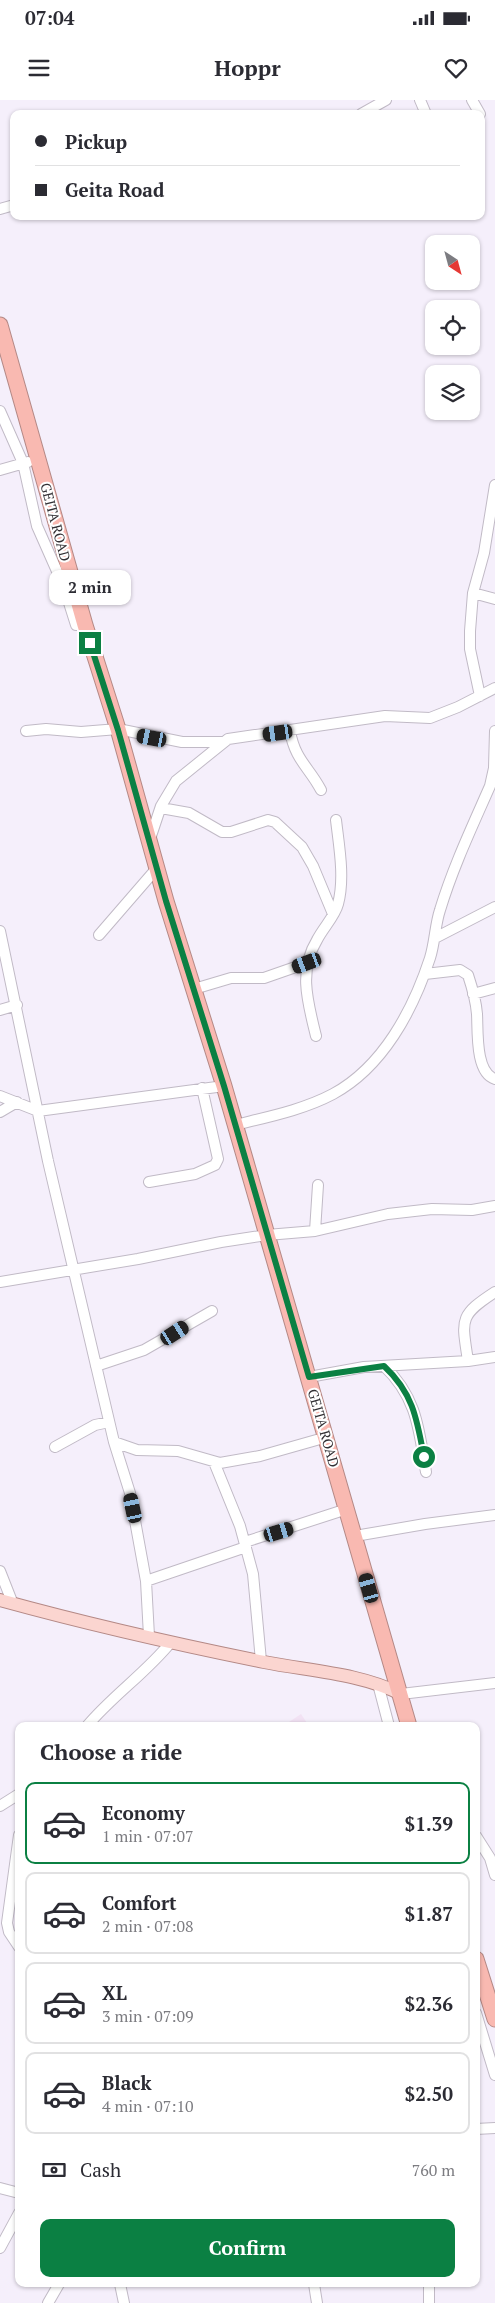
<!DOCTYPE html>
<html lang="en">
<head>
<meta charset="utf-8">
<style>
  body { margin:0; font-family:"PT Serif",serif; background:#f7f7f7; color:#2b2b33; height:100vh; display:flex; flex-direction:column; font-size:19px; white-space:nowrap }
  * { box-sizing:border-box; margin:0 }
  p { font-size:16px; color:#7c7c81 }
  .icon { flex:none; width:28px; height:28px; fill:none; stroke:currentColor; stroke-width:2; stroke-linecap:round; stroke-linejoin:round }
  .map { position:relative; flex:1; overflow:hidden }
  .panel { position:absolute; left:15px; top:1622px; width:465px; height:565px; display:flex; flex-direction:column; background:#fff; border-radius:10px; box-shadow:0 1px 4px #0004 }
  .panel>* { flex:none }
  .top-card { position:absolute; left:10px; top:10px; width:475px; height:110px; border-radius:10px; box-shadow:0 1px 4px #0004; display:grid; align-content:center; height:110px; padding:0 25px; background:#fff }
  .needle { width:32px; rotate:144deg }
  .buttons { position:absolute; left:425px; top:135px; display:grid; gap:10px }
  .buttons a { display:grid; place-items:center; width:55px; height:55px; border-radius:10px; background:#fff; box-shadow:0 1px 4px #0004; font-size:25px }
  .end { position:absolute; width:22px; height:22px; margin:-11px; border:6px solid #0b8043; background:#fff; box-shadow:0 0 0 2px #fff }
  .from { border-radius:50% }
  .bubble { position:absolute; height:35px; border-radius:10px; background:#fff; box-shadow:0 1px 4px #0004; font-size:16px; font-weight:600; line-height:35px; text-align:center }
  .car { position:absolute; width:15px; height:30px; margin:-15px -8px; border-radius:6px; box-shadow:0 0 4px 1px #0007; background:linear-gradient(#222 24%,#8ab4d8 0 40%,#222 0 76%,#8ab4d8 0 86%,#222 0) }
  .top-card b { display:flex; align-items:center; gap:18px; height:48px; font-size:19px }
  .top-card b+b { border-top:1px solid #e1e1e2 }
  .top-card i { width:12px; height:12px; background:#2b2b33 }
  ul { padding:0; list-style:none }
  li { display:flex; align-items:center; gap:15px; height:82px; margin:0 10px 8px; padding:0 15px; border:2px solid #e1e1e2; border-radius:10px }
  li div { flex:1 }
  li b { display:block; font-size:19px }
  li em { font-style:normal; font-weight:600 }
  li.selected { border-color:#0b8043 }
  li>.icon { width:45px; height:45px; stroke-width:1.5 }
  h2 { padding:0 25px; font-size:22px; line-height:60px }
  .pay { display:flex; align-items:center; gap:12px; height:55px; padding:0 25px; font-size:19px }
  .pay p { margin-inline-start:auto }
  .cta { display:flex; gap:10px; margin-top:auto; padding:10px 25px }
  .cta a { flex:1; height:58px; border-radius:10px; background:#0b8043; color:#fff; font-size:20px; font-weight:600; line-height:58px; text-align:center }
  .status { display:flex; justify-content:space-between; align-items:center; height:35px; padding:0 25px; background:#fff; direction:ltr }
  .status svg { height:14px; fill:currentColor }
  header { display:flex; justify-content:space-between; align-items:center; height:65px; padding:0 25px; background:#fff; font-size:22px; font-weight:600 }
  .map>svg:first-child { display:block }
</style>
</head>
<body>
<div class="status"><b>07:04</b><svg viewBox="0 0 49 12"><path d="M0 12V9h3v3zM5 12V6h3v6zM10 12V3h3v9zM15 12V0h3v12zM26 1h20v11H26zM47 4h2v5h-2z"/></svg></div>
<header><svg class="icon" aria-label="menu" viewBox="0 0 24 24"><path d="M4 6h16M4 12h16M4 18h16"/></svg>Hoppr<svg class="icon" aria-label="heart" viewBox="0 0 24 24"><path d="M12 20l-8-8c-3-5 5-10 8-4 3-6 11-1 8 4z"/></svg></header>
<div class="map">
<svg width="495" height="2203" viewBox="0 0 495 2203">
  <rect width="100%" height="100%" fill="#f5effb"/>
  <!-- education -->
  <path fill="#f2e2f4" d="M301,1614L309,1626H283Z"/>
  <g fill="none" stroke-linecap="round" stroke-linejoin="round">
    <!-- minor casing -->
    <g stroke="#c1bac6" stroke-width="12">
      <path id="minor" d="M420,0L426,14
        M472,0L480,14
        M361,14L386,0
        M0,109L14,105
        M0,311L23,363L37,426L64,487L76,525H85
        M0,370L28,362
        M473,493L495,499
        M480,596L470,549V531L473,493L484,453L495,385
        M26,631L46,629L81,632L118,629L182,642H223
        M290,631C295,660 309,667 321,690
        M161,708L189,713L222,732H231L268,720L275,722L302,747L313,766L333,814
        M150,739L161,706L176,681L228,639L385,616L430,618L458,607L495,588
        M0,831L48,1061L114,1342L130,1393L146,1481L149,1536
        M99,835L157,768
        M435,838L495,807
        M425,874L460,870L468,875C472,887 476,901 477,914C478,930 475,973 495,979
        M194,889L231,878H264L307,863
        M473,894L495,888
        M0,910L17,905
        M316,936C308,903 298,871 317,840C323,828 335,816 338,804C345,778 339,746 336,720
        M0,996L38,1011L224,986
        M0,1012L17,1002
        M235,1025C267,1017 303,1010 333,994C383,967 413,910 430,858C435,842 435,825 440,810C453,767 472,727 490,686L494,668L495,631
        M149,1082L195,1074L215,1065L218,1059L202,988
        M315,1131L318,1085
        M0,1182L138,1159L221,1142L267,1135L315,1131L388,1114L432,1109L472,1110L495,1106
        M468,1261C462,1220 458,1216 495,1192
        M96,1266L144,1250L212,1211
        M384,1266C417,1297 419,1330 426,1372
        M309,1277L364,1267L468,1261L495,1257
        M114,1342L137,1350L178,1351L220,1363L260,1356L327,1337
        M55,1347L95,1325L109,1322
        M214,1362L240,1426L253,1474L261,1561
        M355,1436L425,1424L495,1415
        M245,1442L347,1409
        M0,1471L13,1504
        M146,1481L246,1447
        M378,1584L389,1626
        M401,1594L495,1583
        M87,1626C113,1595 146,1573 171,1542
        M0,1706L19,1694
        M19,1735L7,1823L9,1832L19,1847
        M476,1736L490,1758L495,1775
        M476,1913L495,1975
        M476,2029L495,2028
        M0,2088L19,2093
        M0,2148L19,2113
        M120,2184L124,2203
        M314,2184L317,2203
        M429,2184V2203
        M48,2203L59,2184"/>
    </g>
    <!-- major casing -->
    <g stroke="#b48986" stroke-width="14">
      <path id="major" d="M0,1500C87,1524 175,1544 264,1562C309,1571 359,1573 401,1594"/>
    </g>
    <!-- highway casing -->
    <g stroke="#b48986" stroke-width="17">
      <path id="highway" d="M0,225L85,525L118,629L166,801L224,986L409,1626
        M476,1859L495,1919"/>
    </g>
    <!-- minor -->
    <use href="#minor" stroke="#fff" stroke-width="10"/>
    <!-- major -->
    <use href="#major" stroke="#fbd5d0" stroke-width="12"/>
    <!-- highway -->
    <use href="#highway" stroke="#f9b9b1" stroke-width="15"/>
  </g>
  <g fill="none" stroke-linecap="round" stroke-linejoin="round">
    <!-- route -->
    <path stroke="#0b8043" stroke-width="6" d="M90,543L118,630L166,801L224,986L309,1277L384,1266C413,1293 417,1319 424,1357"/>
  </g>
  <g text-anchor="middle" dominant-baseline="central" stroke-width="4" stroke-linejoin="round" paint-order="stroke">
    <!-- street labels -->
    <g font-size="14" fill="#333135" stroke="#fff">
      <text transform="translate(56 422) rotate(75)">GEITA ROAD</text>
      <text transform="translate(324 1328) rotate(74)">GEITA ROAD</text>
    </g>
  </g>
</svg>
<div class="buttons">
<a><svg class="needle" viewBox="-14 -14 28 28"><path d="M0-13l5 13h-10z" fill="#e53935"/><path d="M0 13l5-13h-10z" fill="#7c7c81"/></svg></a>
<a><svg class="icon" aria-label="locate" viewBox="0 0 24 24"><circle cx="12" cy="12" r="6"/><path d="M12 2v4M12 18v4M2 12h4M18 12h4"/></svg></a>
<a><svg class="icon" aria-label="layers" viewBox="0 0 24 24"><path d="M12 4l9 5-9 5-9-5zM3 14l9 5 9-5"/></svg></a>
</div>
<i class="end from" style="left:424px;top:1357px"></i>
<i class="end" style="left:90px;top:543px"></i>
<div class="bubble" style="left:49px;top:470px;width:82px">2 min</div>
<i class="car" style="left:278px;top:633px;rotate:262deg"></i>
<i class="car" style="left:152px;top:638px;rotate:281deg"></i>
<i class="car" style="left:307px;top:863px;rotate:250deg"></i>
<i class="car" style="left:175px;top:1233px;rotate:57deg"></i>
<i class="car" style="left:133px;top:1408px;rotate:348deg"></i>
<i class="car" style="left:279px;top:1432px;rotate:73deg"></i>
<i class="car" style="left:369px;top:1488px;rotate:344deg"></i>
<div class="top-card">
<b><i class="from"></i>Pickup</b>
<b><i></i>Geita Road</b>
</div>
<section class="panel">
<h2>Choose a ride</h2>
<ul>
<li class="selected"><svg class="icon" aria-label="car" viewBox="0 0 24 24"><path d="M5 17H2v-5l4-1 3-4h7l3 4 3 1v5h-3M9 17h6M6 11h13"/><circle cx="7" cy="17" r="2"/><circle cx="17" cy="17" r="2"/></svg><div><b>Economy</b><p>1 min · 07:07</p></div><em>$1.39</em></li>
<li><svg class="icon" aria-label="car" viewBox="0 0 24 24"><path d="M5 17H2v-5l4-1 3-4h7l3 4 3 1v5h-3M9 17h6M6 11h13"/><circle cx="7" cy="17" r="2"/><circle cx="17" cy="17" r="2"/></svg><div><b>Comfort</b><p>2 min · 07:08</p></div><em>$1.87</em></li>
<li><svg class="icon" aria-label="car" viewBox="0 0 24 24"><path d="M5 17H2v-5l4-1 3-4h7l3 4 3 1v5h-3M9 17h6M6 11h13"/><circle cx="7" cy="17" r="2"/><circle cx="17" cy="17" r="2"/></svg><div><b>XL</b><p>3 min · 07:09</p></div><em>$2.36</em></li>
<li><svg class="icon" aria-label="car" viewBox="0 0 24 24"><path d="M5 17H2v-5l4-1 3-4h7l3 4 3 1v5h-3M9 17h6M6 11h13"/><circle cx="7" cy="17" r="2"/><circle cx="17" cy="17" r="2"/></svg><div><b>Black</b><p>4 min · 07:10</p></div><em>$2.50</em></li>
</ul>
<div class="pay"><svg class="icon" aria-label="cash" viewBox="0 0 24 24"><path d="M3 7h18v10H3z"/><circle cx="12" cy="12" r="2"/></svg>Cash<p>760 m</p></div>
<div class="cta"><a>Confirm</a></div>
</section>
</div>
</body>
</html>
